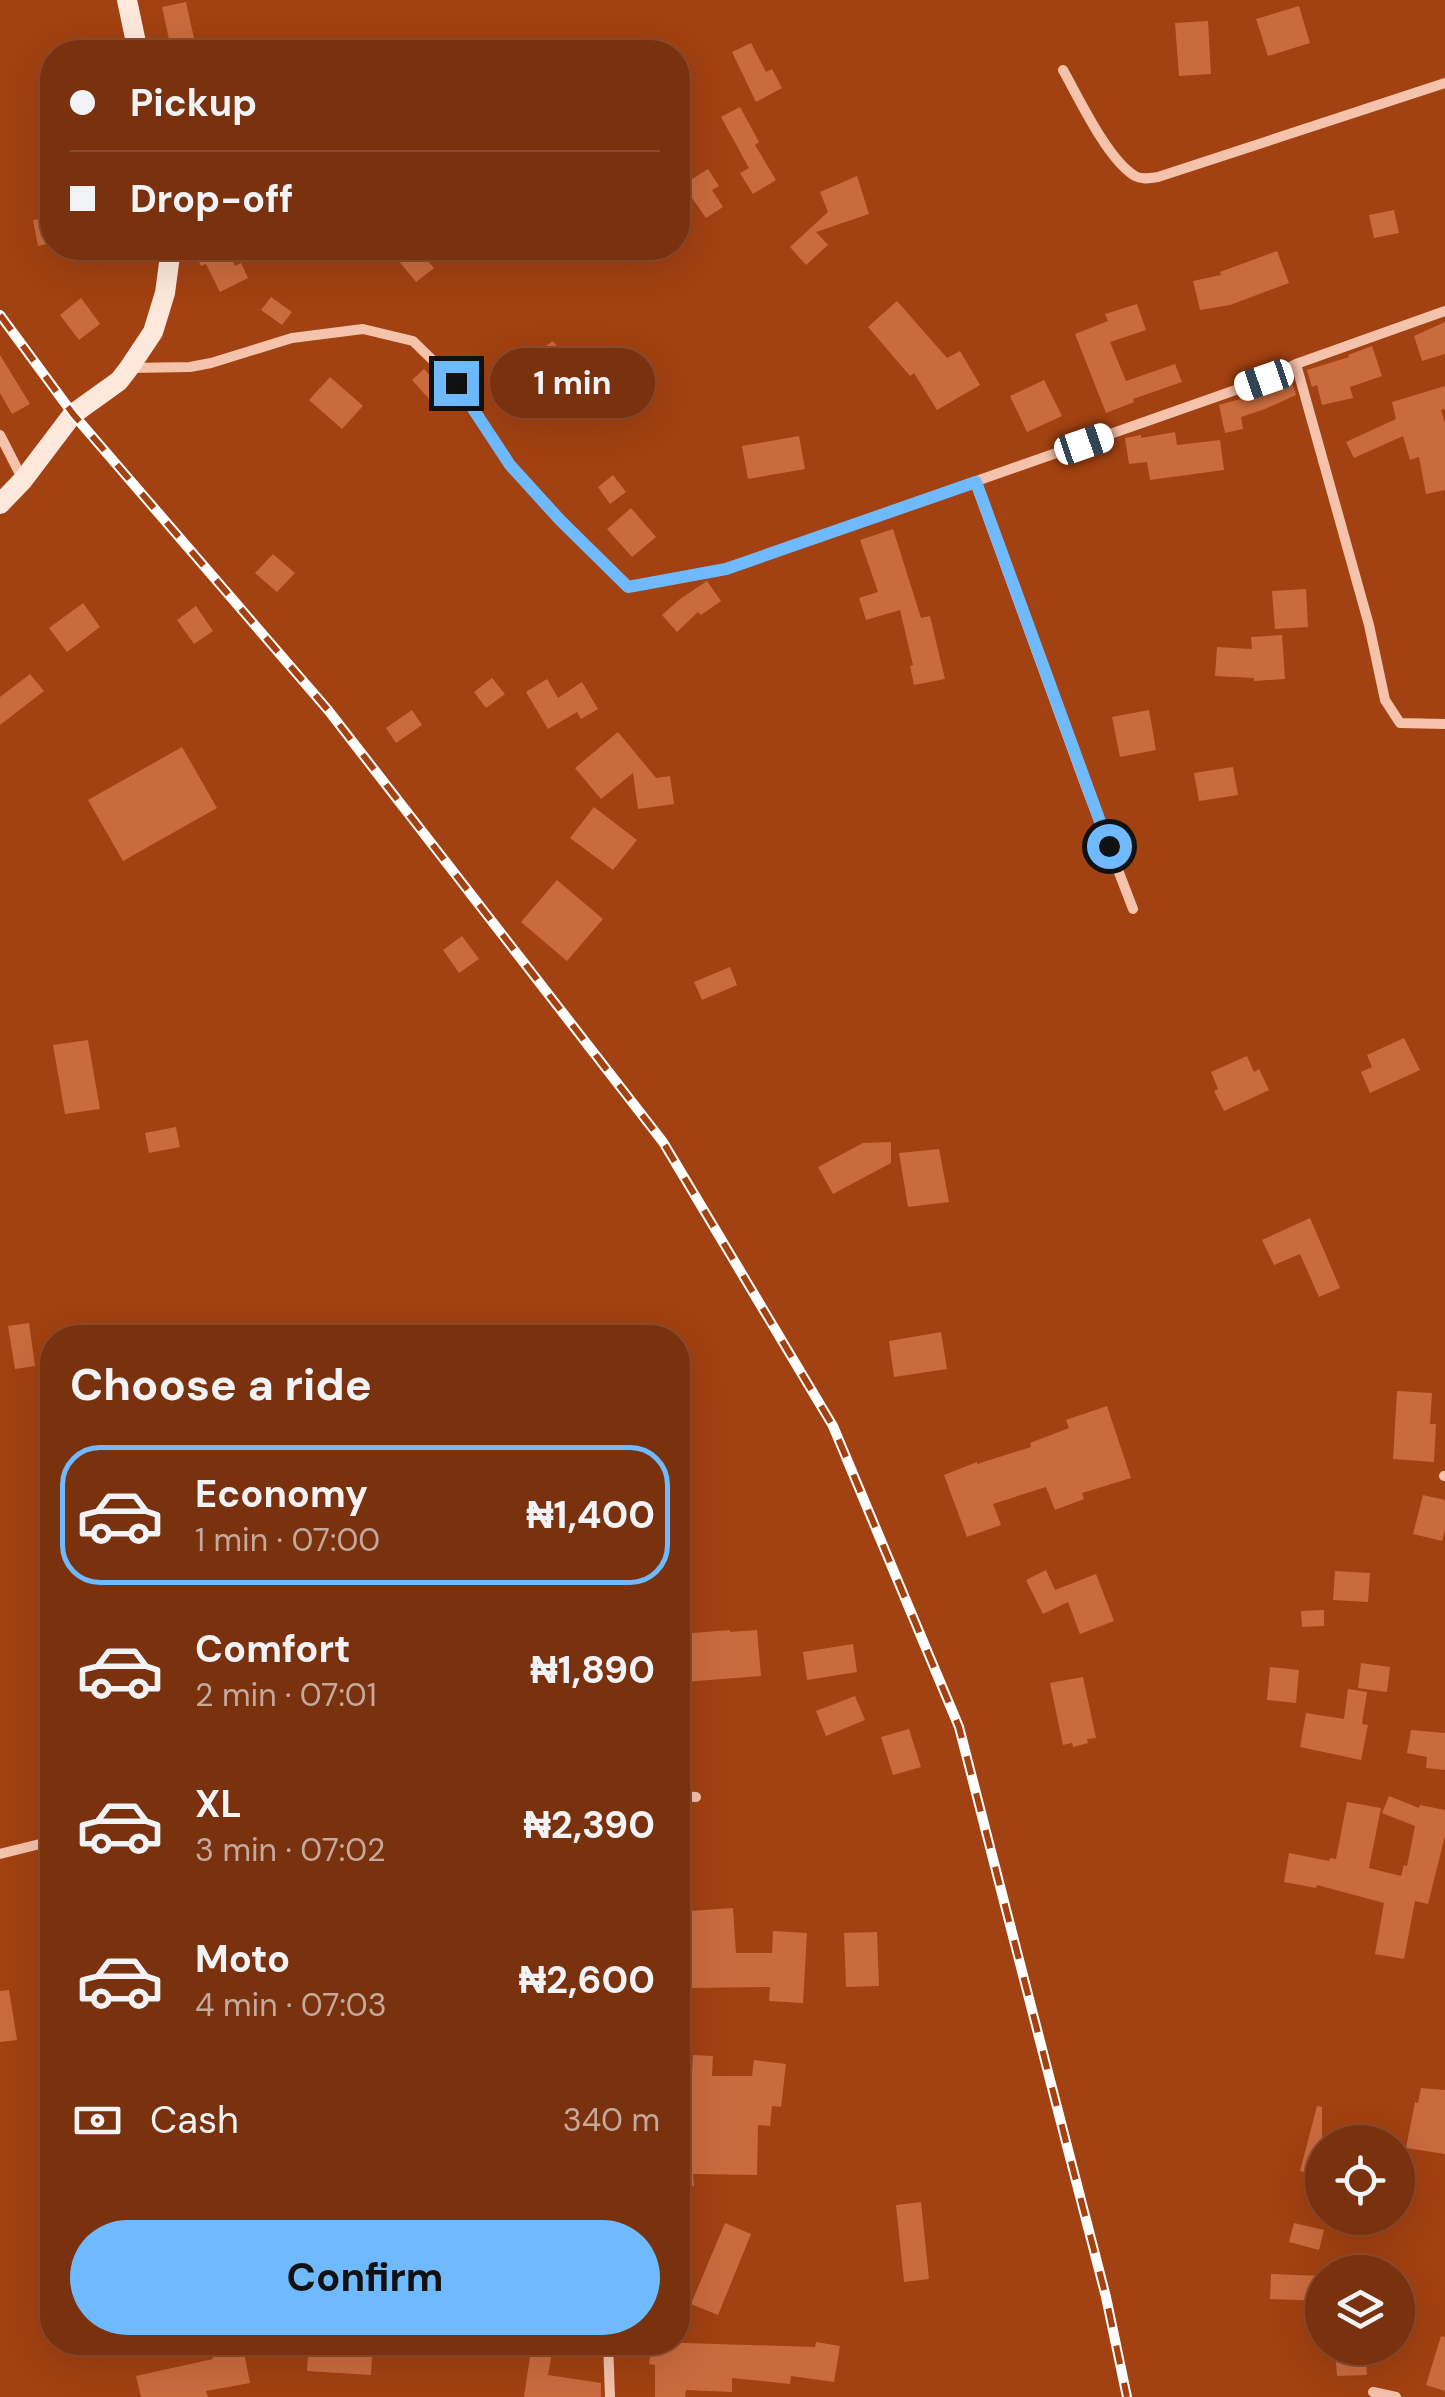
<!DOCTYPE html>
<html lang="en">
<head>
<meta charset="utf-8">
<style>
  body { margin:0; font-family:"DM Sans",sans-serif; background:#7f3916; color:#f1f3f6; height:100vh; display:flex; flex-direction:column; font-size:38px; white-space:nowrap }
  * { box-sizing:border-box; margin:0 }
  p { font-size:32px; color:#c4a99d }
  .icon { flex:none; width:55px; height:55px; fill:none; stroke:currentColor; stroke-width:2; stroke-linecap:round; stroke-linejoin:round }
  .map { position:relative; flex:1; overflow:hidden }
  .drawer { position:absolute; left:40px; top:1325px; width:650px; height:1030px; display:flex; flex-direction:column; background:#7a310d; border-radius:40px; box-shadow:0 10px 40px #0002,0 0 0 2px #8b4c2e }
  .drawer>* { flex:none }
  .guide { position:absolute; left:40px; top:40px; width:650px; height:220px; border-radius:40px; box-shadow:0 10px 40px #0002,0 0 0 2px #8b4c2e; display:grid; align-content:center; height:220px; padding:0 30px; background:#7a310d }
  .fabs { position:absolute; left:1305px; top:2125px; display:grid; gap:20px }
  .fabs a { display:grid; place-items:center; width:110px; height:110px; border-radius:50%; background:#7a310d; box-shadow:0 10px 40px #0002,0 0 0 2px #8b4c2e; font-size:50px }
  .end { position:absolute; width:45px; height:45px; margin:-22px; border:12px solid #6fbaff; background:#111; box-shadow:0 0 0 5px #111 }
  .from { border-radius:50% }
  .bubble { position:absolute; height:70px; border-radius:35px; background:#7a310d; box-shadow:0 10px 40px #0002,0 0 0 2px #8b4c2e; font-size:32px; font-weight:700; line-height:70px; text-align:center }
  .car { position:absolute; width:30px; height:60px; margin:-30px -15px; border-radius:12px; box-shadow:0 0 8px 2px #0007; background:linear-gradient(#fff 24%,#345 0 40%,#fff 0 76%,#345 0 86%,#fff 0) }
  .guide b { display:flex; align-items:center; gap:35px; height:95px; font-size:38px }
  .guide b+b { border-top:2px solid #8b4c2e }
  .guide i { width:25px; height:25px; background:#f1f3f6 }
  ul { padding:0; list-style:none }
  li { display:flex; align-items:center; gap:30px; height:140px; margin:0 20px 15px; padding:0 10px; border:5px solid transparent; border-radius:40px }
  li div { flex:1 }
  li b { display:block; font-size:38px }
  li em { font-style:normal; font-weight:700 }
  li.on { border-color:#6fbaff }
  li>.icon { width:90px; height:90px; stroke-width:1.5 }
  h2 { padding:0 30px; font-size:45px; line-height:120px }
  .pay { display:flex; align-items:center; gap:25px; height:110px; padding:0 30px; font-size:38px }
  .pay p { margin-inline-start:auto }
  .action { display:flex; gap:20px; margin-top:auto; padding:20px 30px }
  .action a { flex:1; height:115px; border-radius:60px; background:#6fbaff; color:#111; font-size:40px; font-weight:700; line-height:115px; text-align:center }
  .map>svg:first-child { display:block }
</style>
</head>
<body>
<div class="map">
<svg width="1445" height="2397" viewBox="0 0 1445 2397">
  <rect width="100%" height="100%" fill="#a24111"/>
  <!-- building -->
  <path fill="#ca6b3e" d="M186,2L197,52H175L173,38L169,39L162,7Z
    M1299,6L1310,43L1268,56L1256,19Z
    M1208,21L1211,74L1179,76L1175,23Z
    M751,43L766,72L772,69L782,88L756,102L732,52Z
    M740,107L759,142L755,145L776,180L753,194L740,173L749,168L721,117Z
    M708,169L719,186L712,190L723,207L706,218L683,185Z
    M857,176L869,214L816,232L828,245L806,265L790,247L828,212L820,192Z
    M1394,210L1399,233L1374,238L1369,215Z
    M52,217V243L38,246L33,220Z
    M193,248H245L230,254L235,266L241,263L248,278L220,292L206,264L201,266Z
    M388,248H416L434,268L416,282Z
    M1277,251L1289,283L1230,305L1200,310L1193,281L1221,275L1220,272Z
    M271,297L292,312L282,325L261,310Z
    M81,298L100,324L79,340L60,315Z
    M897,301L947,358L960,351L980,385L937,410L914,373L910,376L868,327Z
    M1137,304L1146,330L1110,342L1126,381L1175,364L1182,382L1133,399L1134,402L1106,413L1075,334L1108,321L1105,314Z
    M1445,322V354L1422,361L1414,336Z
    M553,341L578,376L581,374L594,390L571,408L548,378L518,406L499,385L521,364Z
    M1372,346L1382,376L1350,387L1353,398L1322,405L1317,385L1312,387L1307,370L1349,357L1348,355Z
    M0,355L30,404L12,414L0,393Z
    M424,369L442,389L430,400L412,380Z
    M330,377L363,406L342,429L309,400Z
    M1290,377L1296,395L1265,409L1241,417L1243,429L1225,433L1219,405L1240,399Z
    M1044,380L1062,416L1027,432L1010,396Z
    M1445,386V409L1441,410L1445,423V490L1426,494L1419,457L1410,460L1403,436L1354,458L1346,442L1396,419L1392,402Z
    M1175,432L1177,445L1220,440L1224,470L1150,480L1147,462L1129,464L1125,438L1141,435V438Z
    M799,436L805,469L748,479L742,446Z
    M613,475L626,492L610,504L598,487Z
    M631,508L656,537L632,557L607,529Z
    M893,529L921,618L930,616L945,679L914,685L910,666L913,665L900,610L866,620L859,598L878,592L860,540Z
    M273,554L295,573L277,592L255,573Z
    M707,581L721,601L701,615L698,612L677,632L662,615L680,599Z
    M1306,589L1308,627L1275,629L1272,591Z
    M83,603L100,627L67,652L49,628Z
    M196,606L213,631L194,644L177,620Z
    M1282,635L1285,679L1254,681V678L1215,676L1217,647L1252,649L1251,637Z
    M30,674L44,691L0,725V697Z
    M492,678L505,694L486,708L474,692Z
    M547,679L558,698L582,682L598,709L581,719L577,712L548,729L526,692Z
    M412,710L422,725L396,743L386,728Z
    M1149,710L1156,750L1120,757L1112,717Z
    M618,732L656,778L670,776L674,804L638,809L633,773L601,799L575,768Z
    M182,747L217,808L123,861L88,800Z
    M1233,767L1238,795L1199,801L1194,773Z
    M594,807L637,840L613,870L570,838Z
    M557,880L603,919L567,961L521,922Z
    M462,936L479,959L459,973L443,950Z
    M730,967L737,985L702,1000L694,982Z
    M1404,1038L1420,1070L1370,1093L1361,1072L1372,1067L1367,1055Z
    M88,1040L100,1109L65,1114L53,1045Z
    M1247,1056L1254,1072L1259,1069L1269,1090L1224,1111L1214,1091L1218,1089L1211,1072Z
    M176,1127L180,1147L149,1153L145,1133Z
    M891,1142V1163L833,1194L818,1167L863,1143Z
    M939,1149L949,1202L908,1207L899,1153Z
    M1310,1218L1340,1288L1319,1297L1300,1254L1274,1265L1262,1240Z
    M29,1323L35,1366L15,1369L8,1326Z
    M941,1332L947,1369L894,1377L889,1341Z
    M1397,1391L1432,1393L1430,1424H1436L1434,1462L1393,1459Z
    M1107,1406L1131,1478L1082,1493L1084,1499L1055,1510L1046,1487L993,1504L1001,1525L967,1537L944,1475L977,1462V1464L1031,1447L1030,1443L1069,1428L1066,1420Z
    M1423,1495L1445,1500V1530L1442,1541L1413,1534Z
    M1046,1570L1055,1590L1096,1574L1114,1621L1080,1634L1068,1602L1043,1614L1026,1580Z
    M1335,1571L1370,1573L1368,1602L1333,1600Z
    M1324,1610V1626L1302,1627L1301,1611Z
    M730,1630V1632L757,1630L761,1676L684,1682L680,1634Z
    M853,1644L857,1672L807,1680L803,1652Z
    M1361,1663L1390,1667L1387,1692L1358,1688Z
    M1270,1667L1299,1670L1296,1703L1267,1700Z
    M1083,1677L1096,1738L1087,1739L1088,1743L1073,1747L1072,1743L1063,1745L1050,1683Z
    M1348,1689L1367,1692L1362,1724L1368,1725L1361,1760L1300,1747L1306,1713L1344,1719Z
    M855,1696L865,1720L826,1736L816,1711Z
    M909,1729L921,1767L893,1775L881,1737Z
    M1411,1730L1445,1733V1770L1426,1768L1427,1757L1407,1753Z
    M1389,1796L1419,1808L1420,1805L1445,1810V1836L1428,1904L1415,1901L1404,1959L1375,1954L1384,1903L1317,1885L1316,1888L1284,1882L1289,1853L1329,1861L1330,1858L1336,1859L1347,1802L1381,1808L1369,1868L1401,1876L1404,1865L1407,1866L1415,1826L1382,1813Z
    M733,1908L736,1953H772L773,1931L807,1933L803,2003L769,2001L770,1987L690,1988V1911Z
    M877,1932L879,1986L846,1987L844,1933Z
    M9,1990L17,2040L0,2042V1991Z
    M693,2055L713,2056L712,2076H752L754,2060L786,2064L781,2107L772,2106L770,2126L758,2125L757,2175L693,2174L694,2186L678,2187V2089H691Z
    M1421,2088L1445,2090V2154L1406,2148L1415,2102L1418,2103Z
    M1317,2106L1322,2107V2177L1300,2171Z
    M921,2202L929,2279L904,2282L896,2205Z
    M725,2223L751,2234L718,2315L691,2304Z
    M1294,2223L1324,2230L1319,2250L1289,2242Z
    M1271,2274L1322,2276V2301L1270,2299Z
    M1441,2336L1445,2337V2391L1426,2385Z
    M209,2342H242L250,2383L206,2391L208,2397H141L136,2376L213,2359Z
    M309,2342H373L371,2375L307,2371Z
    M532,2342H554L548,2375L601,2383V2397H524Z
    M652,2342L815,2347L816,2342L840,2346L834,2382L791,2376L790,2384L732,2378V2392L686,2390L685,2397H655V2365L649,2364Z
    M1335,2348H1365L1367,2375L1337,2376Z"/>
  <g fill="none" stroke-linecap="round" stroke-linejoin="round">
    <!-- street -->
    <path stroke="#f5c2ab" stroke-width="10" d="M1063,70C1079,98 1107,159 1135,176C1142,180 1150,178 1158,177L1445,83
      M1296,364L1369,625L1385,700L1400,723L1445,724
      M129,368L190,367L211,363L292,338L363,329L413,341L456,383L510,465L560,520L628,587L726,569L1264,380L1296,364L1445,311
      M0,435L23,480
      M975,482L1085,784L1133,909
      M1444,1476H1445
      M678,1796L696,1797
      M0,1854L52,1841
      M608,2342L610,2397
      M1373,2392L1396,2397"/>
    <!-- secondary -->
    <path stroke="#fee7db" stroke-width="20" d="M127,0L138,52
      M0,504L23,480L73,414L119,381L129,368L153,332L165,293L171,248"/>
    <!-- rail casing -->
    <g stroke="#fff" stroke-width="10">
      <path id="rail" d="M0,315L73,414L328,710L663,1142L833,1426L959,1727L1106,2297L1127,2397"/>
    </g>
    <!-- rail -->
    <use href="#rail" stroke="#a24111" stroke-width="6" stroke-dasharray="19" stroke-linecap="butt"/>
  </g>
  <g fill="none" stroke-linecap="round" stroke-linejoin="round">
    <!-- route -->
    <path stroke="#6fbaff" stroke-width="12" d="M456,383L510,465L560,520L628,587L726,569L976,482L1109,846"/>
  </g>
</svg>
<div class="fabs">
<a><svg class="icon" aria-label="locate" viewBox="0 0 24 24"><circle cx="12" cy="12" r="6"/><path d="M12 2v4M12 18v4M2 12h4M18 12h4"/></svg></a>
<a><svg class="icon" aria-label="layers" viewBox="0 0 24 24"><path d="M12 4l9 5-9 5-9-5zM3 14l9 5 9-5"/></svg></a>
</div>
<i class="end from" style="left:1109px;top:846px"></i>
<i class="end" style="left:456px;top:383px"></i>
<div class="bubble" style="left:490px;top:348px;width:165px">1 min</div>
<i class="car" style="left:1264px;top:380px;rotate:251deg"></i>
<i class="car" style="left:1084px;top:444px;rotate:71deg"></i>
<div class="guide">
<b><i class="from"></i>Pickup</b>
<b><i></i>Drop-off</b>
</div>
<section class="drawer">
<h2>Choose a ride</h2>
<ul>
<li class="on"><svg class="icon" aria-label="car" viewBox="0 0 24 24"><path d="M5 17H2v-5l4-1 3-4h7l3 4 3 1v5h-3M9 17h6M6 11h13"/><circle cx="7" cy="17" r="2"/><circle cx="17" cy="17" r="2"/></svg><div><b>Economy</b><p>1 min · 07:00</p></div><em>₦1,400</em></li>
<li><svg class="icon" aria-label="car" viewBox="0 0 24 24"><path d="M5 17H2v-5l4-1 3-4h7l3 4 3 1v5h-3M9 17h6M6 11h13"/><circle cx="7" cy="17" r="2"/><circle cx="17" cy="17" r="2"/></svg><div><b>Comfort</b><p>2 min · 07:01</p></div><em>₦1,890</em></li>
<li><svg class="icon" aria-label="car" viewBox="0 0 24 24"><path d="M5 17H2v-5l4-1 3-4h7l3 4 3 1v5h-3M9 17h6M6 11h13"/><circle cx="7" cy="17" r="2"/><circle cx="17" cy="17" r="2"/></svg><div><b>XL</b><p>3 min · 07:02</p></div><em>₦2,390</em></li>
<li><svg class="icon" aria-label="car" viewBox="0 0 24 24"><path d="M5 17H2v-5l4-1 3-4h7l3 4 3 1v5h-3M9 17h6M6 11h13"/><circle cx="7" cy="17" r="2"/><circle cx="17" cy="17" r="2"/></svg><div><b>Moto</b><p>4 min · 07:03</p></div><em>₦2,600</em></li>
</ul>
<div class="pay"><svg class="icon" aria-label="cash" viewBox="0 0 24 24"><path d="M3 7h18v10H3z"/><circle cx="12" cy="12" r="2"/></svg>Cash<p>340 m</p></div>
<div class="action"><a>Confirm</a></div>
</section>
</div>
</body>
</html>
